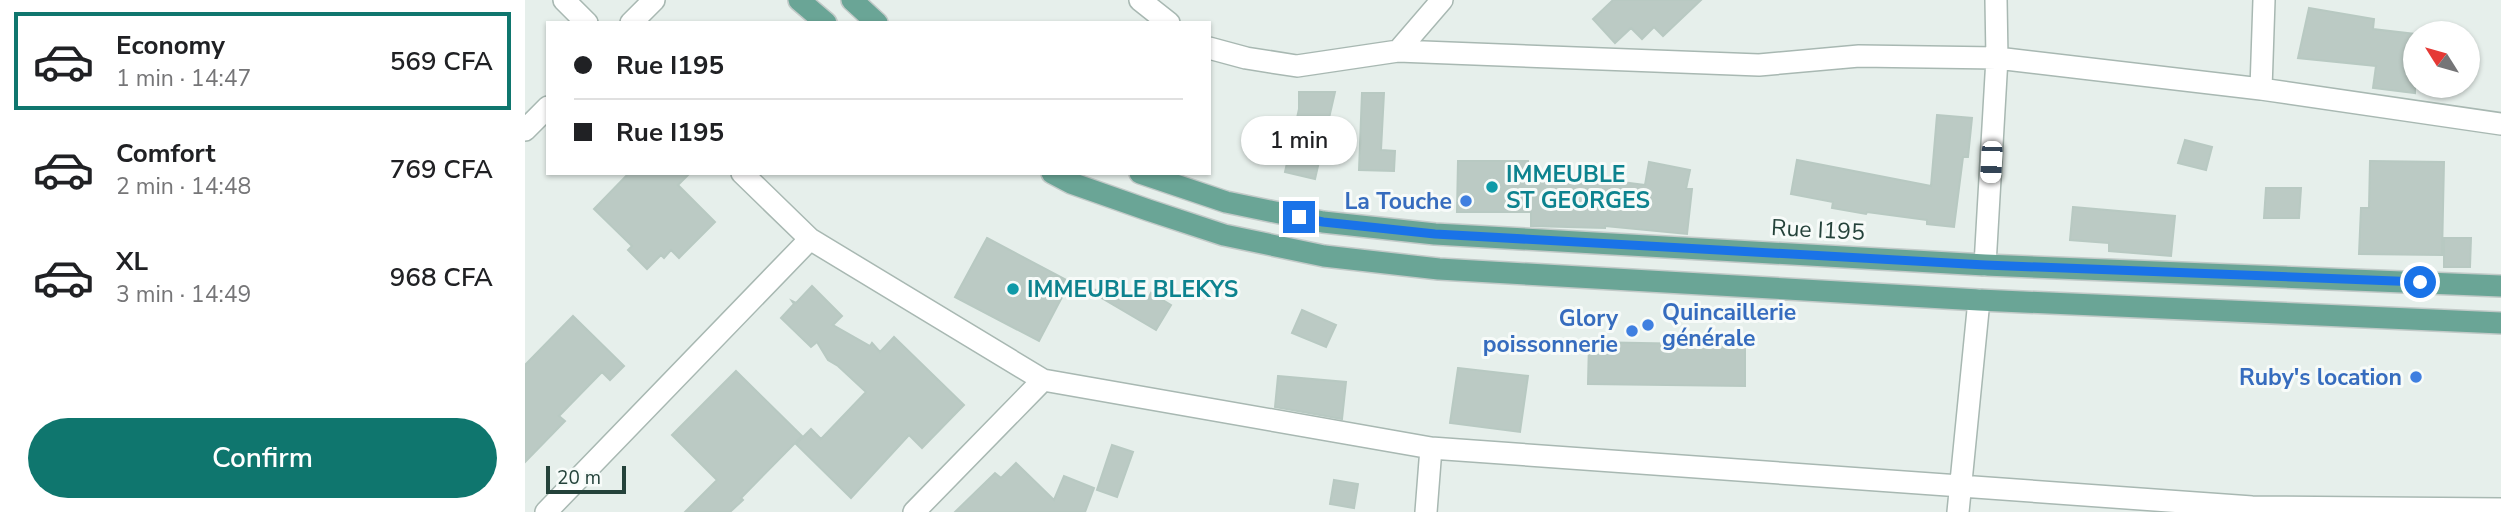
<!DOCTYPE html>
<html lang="en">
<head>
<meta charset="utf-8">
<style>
  body { margin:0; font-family:"Nunito Sans",sans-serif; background:#f2f2f2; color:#202124; height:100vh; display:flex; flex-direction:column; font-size:26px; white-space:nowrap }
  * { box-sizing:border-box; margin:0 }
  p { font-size:23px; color:#757577 }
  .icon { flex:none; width:38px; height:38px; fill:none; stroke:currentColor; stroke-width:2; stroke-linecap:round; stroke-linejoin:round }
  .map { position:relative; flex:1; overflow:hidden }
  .sheet { display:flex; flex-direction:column; background:#fff; width:525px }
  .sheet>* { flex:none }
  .top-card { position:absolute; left:21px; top:21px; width:665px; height:154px; border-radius:0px; box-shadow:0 2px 5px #0004; display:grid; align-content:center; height:154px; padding:0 28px; background:#fff }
  .needle { width:46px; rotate:307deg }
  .controls { position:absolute; left:1878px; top:21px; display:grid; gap:14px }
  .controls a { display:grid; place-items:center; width:77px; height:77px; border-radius:50%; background:#fff; box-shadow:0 2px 5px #0004; font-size:35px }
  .scale { position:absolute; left:21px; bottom:18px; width:80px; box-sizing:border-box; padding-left:7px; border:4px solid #24423a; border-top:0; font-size:19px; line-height:24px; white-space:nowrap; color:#24423a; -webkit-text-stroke:5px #f7fbf9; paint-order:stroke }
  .end { position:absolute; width:32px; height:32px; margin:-16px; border:9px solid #1a73e8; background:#fff; box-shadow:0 0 0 4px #fff }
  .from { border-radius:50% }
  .bubble { position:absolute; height:49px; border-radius:24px; background:#fff; box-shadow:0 2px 5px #0004; font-size:23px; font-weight:600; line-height:49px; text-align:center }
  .car { position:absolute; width:21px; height:42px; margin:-21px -10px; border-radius:9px; box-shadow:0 0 5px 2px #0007; background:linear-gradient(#fff 24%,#345 0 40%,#fff 0 76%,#345 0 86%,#fff 0) }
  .top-card b { display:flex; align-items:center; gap:24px; height:66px; font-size:26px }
  .top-card b+b { border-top:2px solid #e0e0e0 }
  .top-card i { width:18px; height:18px; background:#202124 }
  ul { padding:12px 0 0; list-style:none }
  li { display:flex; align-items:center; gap:21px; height:98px; margin:0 14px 10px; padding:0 14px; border:4px solid transparent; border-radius:0px }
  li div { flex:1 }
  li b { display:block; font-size:26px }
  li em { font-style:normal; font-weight:600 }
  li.selected { border-color:#0f766e }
  li>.icon { width:63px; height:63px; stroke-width:1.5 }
  .cta { display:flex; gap:14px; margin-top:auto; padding:14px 28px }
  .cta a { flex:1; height:80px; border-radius:42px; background:#0f766e; color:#fff; font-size:28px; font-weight:600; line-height:80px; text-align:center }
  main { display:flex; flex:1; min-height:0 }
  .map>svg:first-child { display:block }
</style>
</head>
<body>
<main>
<section class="sheet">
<ul>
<li class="selected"><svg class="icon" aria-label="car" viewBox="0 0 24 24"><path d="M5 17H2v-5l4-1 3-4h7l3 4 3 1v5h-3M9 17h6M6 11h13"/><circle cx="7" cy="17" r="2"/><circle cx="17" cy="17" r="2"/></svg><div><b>Economy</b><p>1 min · 14:47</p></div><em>569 CFA</em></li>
<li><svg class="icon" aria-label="car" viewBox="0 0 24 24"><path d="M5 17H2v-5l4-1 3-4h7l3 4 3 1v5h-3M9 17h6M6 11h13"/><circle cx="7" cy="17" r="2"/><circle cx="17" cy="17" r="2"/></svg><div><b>Comfort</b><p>2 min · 14:48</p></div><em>769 CFA</em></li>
<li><svg class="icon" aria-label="car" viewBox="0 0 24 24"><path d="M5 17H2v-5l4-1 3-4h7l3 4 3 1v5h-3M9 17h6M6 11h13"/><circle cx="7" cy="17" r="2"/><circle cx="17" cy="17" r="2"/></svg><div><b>XL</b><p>3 min · 14:49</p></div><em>968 CFA</em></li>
</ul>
<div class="cta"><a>Confirm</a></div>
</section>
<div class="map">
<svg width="1976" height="512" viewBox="0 0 1976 512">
  <rect width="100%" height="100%" fill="#e6efeb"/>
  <!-- building -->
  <path fill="#bbcac4" stroke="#b8c9c2" stroke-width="2" d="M1088,0H1176L1138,36L1129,27L1117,39L1106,28L1090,43L1068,19Z
    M1784,8L1849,19L1848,29L1890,34V93L1848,88L1851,66L1773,58Z
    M774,92H810L790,179L760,172L774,109Z
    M837,93H859L856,150L870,151L869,171L834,170Z
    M1412,115L1447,118L1443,157H1438L1429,227L1402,224V220L1342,212L1341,214L1307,208L1308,202L1266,194L1272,160L1406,186Z
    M1660,140L1687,147L1681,170L1653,163Z
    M933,161H1003V178L1081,180L1120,185L1124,162L1165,170L1161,189H1167L1162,234L1080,226V228L1006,226V212H932Z
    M1845,161L1919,162L1917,255L1834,254L1836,208H1844Z
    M104,173H165L153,185L190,222L154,258L146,250L139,258L136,255L122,269L103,250L107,246L69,209Z
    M1741,188H1776L1774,218H1739Z
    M1548,207L1650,216L1646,256L1584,251V243L1545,240Z
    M462,238L545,282L514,341L430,297Z
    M1919,238H1946L1945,267H1919Z
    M287,286L317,316L308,325L345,346L347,343L355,352L369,337L439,405L397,448L384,435L326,498L271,444L286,429L296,439L341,392L313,366L303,360L292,342L286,347L256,318L269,304L267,301L271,303Z
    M566,289L623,299L626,293L646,305L631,330L565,291Z
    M777,310L811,325L801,347L767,333Z
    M48,316L99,366L85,380L77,372L34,416L40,421L0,462V365Z
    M1064,342L1220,345V386L1063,384Z
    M933,368L1003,376L995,432L925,423Z
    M211,371L277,436L216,498L218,500L205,512H160L192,480L147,435Z
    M753,376L821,382L817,419L750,407Z
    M587,445L608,452L592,497L572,490Z
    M491,463L529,500L539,476L569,488L560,512H430L470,473L476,478Z
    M809,480L833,484L829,508L805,504Z"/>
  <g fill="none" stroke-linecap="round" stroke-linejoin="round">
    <!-- minor casing -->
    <g stroke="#a8b8b2" stroke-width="24">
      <path id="minor" d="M39,0L62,23
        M615,0L644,23
        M106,23L129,0
        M684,48L721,58L772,66L873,51L1234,65L1334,56L1472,58L1736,89L1976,124
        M873,51L917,0
        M1736,89L1739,0
        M0,130L23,107
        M217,173L285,239L518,380L906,448L1727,507L1976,509
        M1460,265L1472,58L1471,0
        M21,512L285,239
        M389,512L518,380
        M901,512L906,448
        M1433,512L1454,300"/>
    </g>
    <!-- major casing -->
    <g stroke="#c2cac8" stroke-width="24">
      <path id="major" d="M274,0L301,23
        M327,0L352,23
        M527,173L546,183L623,210L699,235L799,256L914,269L1454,300L1976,323
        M615,173L701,202L798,222L910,234L1460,265L1976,286"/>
    </g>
    <!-- minor -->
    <use href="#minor" stroke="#fff" stroke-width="21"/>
    <!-- major -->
    <use href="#major" stroke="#6aa596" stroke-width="21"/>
  </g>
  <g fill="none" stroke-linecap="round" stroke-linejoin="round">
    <!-- route -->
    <path stroke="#1a73e8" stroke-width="9" d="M774,217L798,222L910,234L1460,265L1895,282"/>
  </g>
  <!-- markers -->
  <g fill="#0f9aa8" stroke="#f7fbf9" stroke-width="2.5">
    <circle cx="967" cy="187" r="7"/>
    <circle cx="488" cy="289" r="7"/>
  </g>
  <g fill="#3f7fe0" stroke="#f7fbf9" stroke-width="2.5">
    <circle cx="941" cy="201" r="7"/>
    <circle cx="1123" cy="325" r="7"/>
    <circle cx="1107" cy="331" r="7"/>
    <circle cx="1891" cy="377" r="7"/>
  </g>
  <g text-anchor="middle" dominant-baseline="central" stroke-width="6" stroke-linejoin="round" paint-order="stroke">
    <!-- culture labels -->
    <g font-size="23" font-weight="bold" fill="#0d838f" stroke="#f7fbf9" text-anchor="start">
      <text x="981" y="174">IMMEUBLE<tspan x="981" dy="26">ST GEORGES</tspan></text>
      <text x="502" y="289">IMMEUBLE BLEKYS</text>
    </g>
    <!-- shop labels -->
    <g font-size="23" font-weight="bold" fill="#366cbe" stroke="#f7fbf9" text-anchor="end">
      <text x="927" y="201">La Touche</text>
      <text x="1137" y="312" text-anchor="start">Quincaillerie<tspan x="1137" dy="26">générale</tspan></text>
      <text x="1093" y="318">Glory<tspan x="1093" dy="26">poissonnerie</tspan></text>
      <text x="1877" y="377">Ruby's location</text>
    </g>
    <!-- street labels -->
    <g font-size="23" fill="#24423a" stroke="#f7fbf9">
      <text transform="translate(1293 230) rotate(3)">Rue I195</text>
    </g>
  </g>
</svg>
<div class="controls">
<a><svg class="needle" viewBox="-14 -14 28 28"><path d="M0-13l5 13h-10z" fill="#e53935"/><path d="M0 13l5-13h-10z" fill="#757577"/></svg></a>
</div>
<div class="scale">20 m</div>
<i class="end from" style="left:1895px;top:282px"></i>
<i class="end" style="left:774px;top:217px"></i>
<div class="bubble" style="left:716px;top:116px;width:116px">1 min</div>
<i class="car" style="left:1466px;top:162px;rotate:183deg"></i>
<div class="top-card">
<b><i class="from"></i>Rue I195</b>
<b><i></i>Rue I195</b>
</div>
</div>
</main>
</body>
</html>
